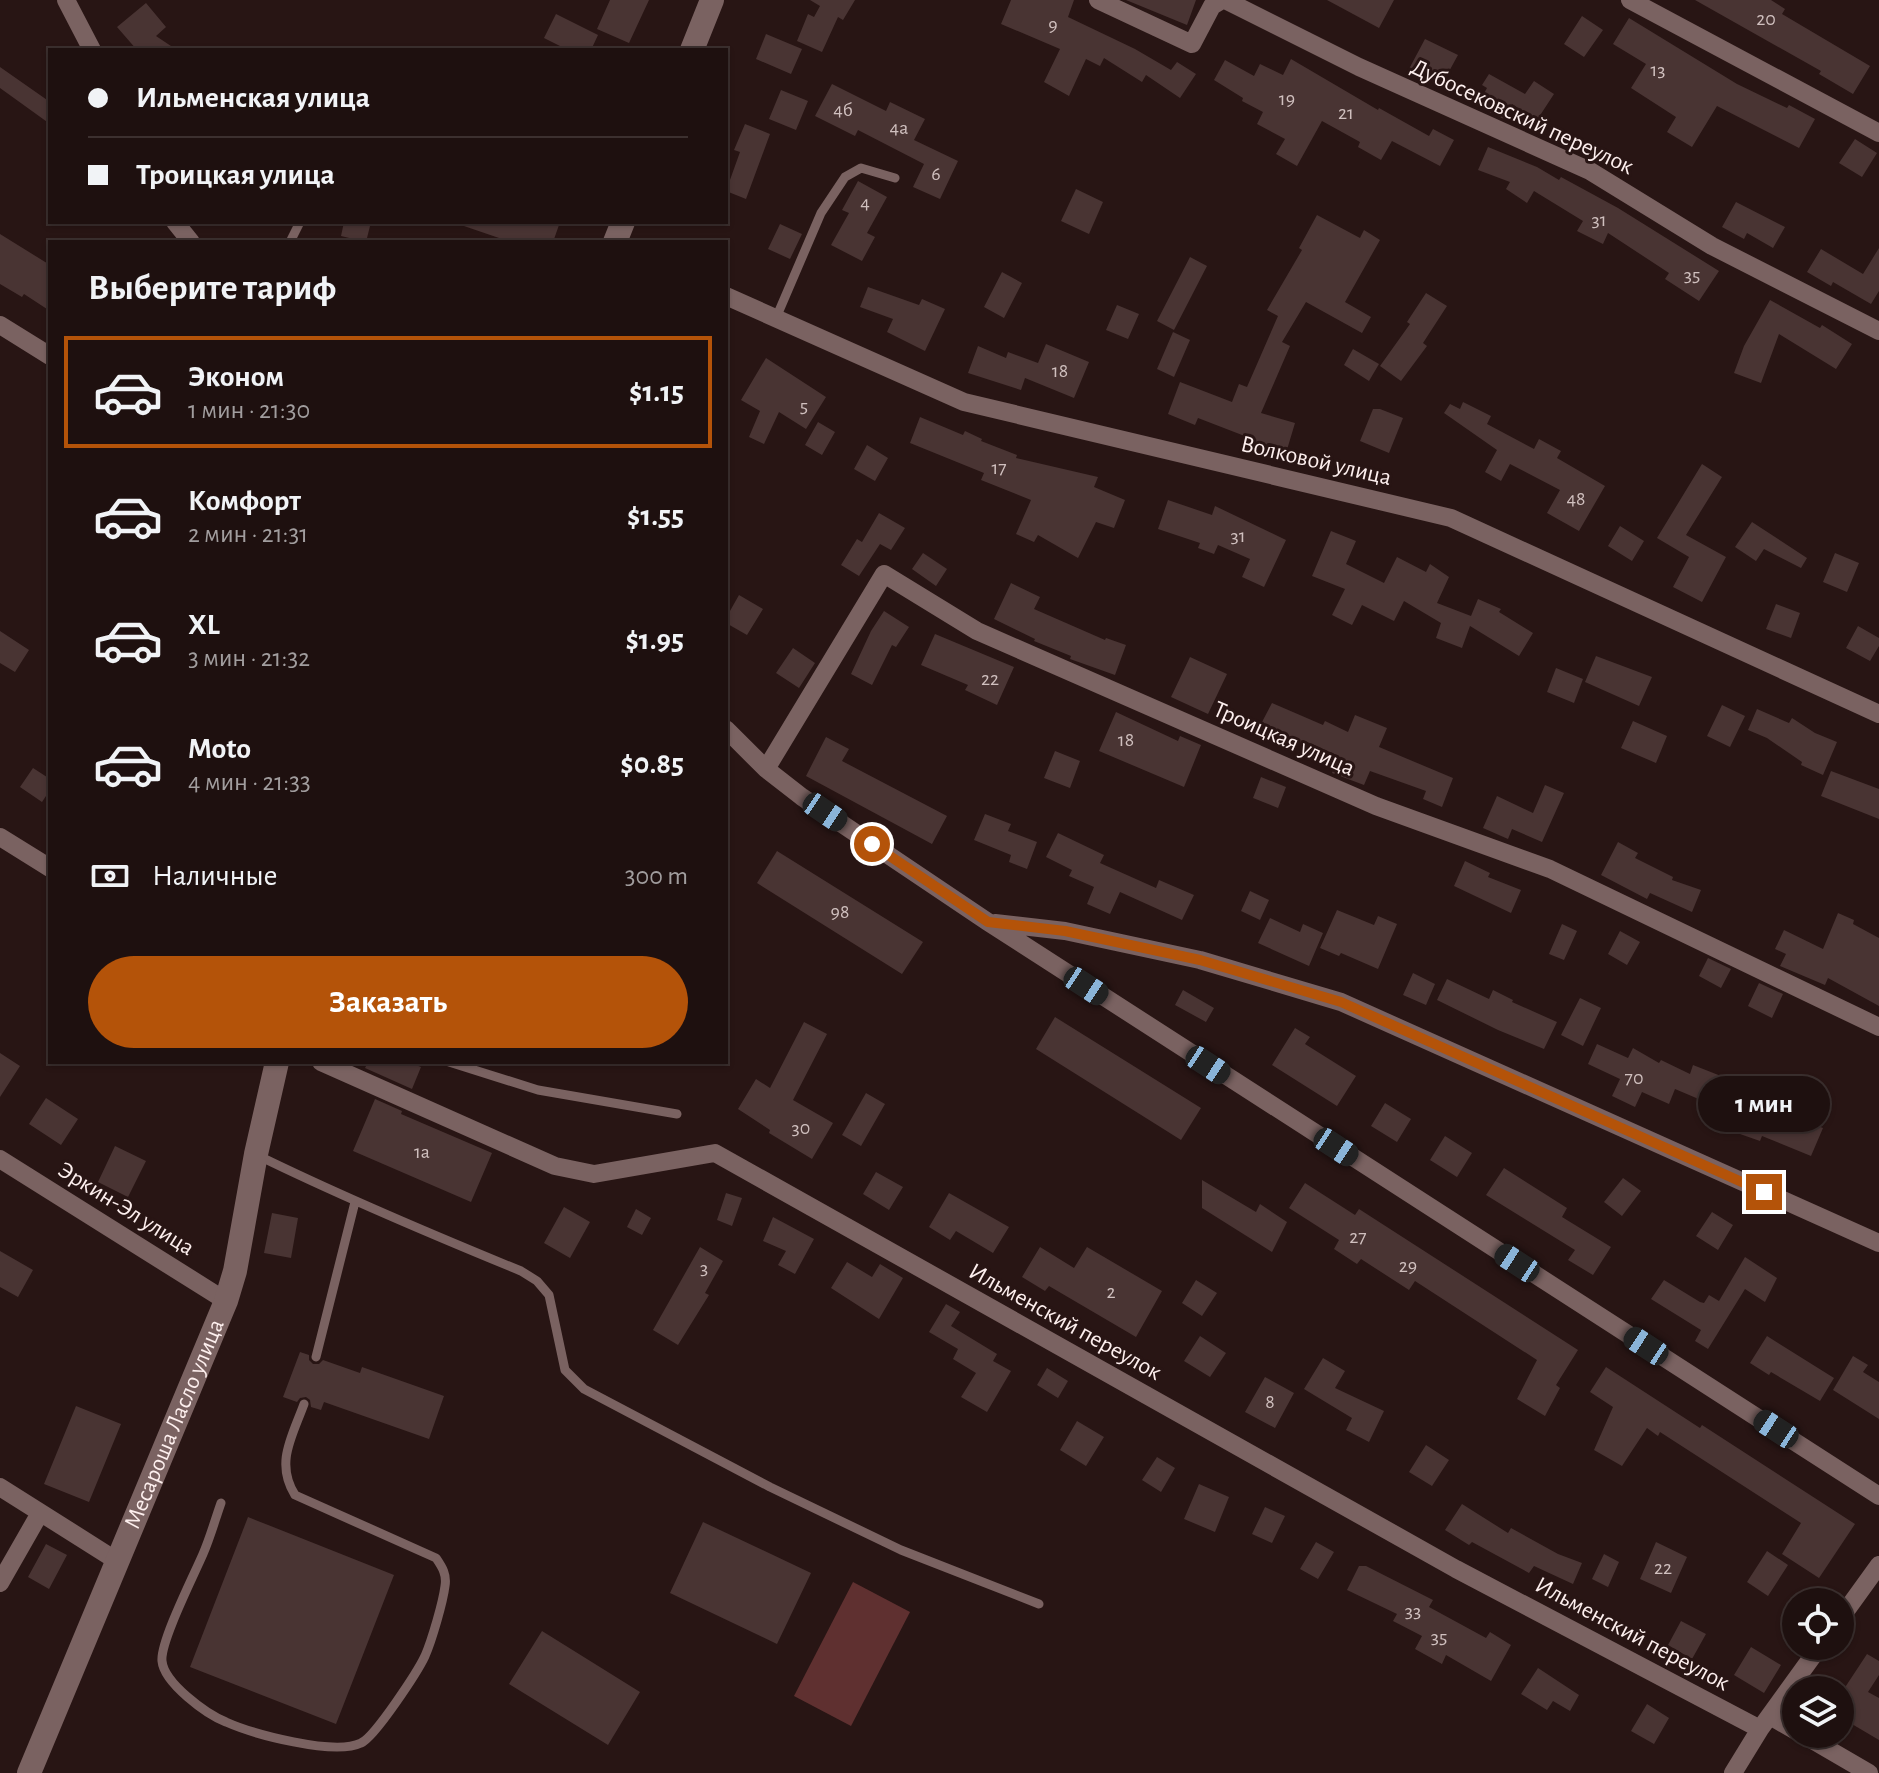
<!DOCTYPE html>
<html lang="ru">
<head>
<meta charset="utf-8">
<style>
  body { margin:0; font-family:"Alegreya Sans",sans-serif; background:#261918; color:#f1f3f6; height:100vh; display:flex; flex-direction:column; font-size:30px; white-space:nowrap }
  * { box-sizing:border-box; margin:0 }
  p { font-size:26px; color:#a19d9e }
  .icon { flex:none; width:44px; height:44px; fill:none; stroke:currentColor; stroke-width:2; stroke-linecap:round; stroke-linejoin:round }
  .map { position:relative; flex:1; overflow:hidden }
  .drawer { position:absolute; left:48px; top:240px; width:680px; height:824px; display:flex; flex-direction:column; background:#1e100f; border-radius:0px; box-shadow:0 2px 6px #0004,0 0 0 2px #3c302f }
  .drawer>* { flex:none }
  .hud { position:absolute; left:48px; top:48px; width:680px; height:176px; border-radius:0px; box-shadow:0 2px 6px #0004,0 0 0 2px #3c302f; display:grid; align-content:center; height:176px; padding:0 40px; background:#1e100f }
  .buttons { position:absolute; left:1782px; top:1588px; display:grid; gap:16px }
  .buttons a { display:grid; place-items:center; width:72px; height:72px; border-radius:50%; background:#1e100f; box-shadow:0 2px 6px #0004,0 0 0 2px #3c302f; font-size:40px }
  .end { position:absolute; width:36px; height:36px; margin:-18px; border:10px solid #b45309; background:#fff; box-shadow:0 0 0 4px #fff }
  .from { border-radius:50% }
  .bubble { position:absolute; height:56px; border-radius:28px; background:#1e100f; box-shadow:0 2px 6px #0004,0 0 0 2px #3c302f; font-size:26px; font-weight:700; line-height:56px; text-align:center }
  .car { position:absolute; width:24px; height:48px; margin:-24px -12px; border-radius:10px; box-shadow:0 0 6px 2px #0007; background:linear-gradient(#222 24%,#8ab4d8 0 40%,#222 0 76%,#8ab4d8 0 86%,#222 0) }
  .hud b { display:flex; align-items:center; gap:28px; height:76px; font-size:30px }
  .hud b+b { border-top:2px solid #3c302f }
  .hud i { width:20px; height:20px; background:#f1f3f6 }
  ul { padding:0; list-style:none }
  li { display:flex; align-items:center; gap:24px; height:112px; margin:0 16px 12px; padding:0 24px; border:4px solid transparent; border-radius:0px }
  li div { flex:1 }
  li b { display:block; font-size:30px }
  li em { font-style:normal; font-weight:700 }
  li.selected { border-color:#b45309 }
  li>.icon { width:72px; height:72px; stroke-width:1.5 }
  h2 { padding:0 40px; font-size:36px; line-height:96px }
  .pay { display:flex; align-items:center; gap:20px; height:88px; padding:0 40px; font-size:30px }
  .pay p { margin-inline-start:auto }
  .cta { display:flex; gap:16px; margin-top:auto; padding:16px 40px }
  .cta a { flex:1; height:92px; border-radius:48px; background:#b45309; color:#fff; font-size:32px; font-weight:700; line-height:92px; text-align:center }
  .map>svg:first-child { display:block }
</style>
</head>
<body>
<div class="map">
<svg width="1879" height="1773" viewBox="0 0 1879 1773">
  <rect width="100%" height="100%" fill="#281514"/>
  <!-- green -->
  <path fill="#5f3030" d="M853,1582L910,1612L851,1726L794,1696Z"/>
  <!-- building -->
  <path fill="#493433" d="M610,0H649L629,43L597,29Z
    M810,0H855L843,20L838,17L822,52L797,41L808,14L814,17L820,6Z
    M1011,0H1074L1068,17L1135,49L1171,70L1177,62L1196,74L1180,98L1146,75L1142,82L1104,58L1100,66L1086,59L1069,96L1044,82L1060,49L1001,24Z
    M1126,0H1196L1187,25Z
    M1327,0H1394L1379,28Z
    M1695,0H1771L1785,9L1782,14L1870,66L1853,94L1819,74L1821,71Z
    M146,3L166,27L156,36L177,50H137L117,27Z
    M556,14L598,35L591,50H568L544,38Z
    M1582,16L1603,30L1584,57L1564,44Z
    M1629,18L1737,84L1787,108L1789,105L1815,119L1799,148L1717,106L1692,147L1667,132L1676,117L1631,88L1646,64L1613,44Z
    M766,34L802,49L791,74L756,59Z
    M1425,39L1458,55L1441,86L1409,69Z
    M1291,59L1378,110L1379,108L1429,136L1433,129L1454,140L1440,166L1392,141L1381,160L1358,147L1360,142L1322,121L1297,166L1276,154L1285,139L1257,124L1263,112L1242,101L1243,98L1214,80L1225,60L1254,76L1260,64L1283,75Z
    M0,67L50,102V124L0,88Z
    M1489,74L1525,94L1534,81L1554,94L1537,120L1512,104L1504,119L1477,106L1487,88L1482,85Z
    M832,84L886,111L890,102L925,119L914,140L958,161L940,199L913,187L924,164L858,130L855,136L815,116Z
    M781,90L808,101L796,130L769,119Z
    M745,124L770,134L746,199L726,191L740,152L734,150Z
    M1855,139L1877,153L1862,177L1839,163Z
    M1488,147L1537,167L1559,180L1561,177L1618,208L1719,271L1699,301L1665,279L1669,273L1608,233L1603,244L1577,231L1583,221L1534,191L1527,203L1506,189L1510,182L1478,170Z
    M858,181L887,197L867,233L875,237L862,261L831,245L849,213L842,210Z
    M1076,189L1103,202L1089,234L1061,221Z
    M1736,202L1785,227L1773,248L1747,233L1744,239L1722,227Z
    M1317,215L1360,238L1364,230L1380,240L1345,302L1371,317L1362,333L1306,302L1282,342L1290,346L1261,413L1295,423L1286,453L1254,443L1255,440L1198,418L1195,425L1168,414L1180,382L1232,402L1239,384L1247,387L1278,316L1267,310L1302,250L1299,248Z
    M344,222H371L366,242L341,236Z
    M461,222H549L559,225L553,242H511L461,225Z
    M780,224L802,234L790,259L768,249Z
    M0,234L50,265V311L24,294L22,297L0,284Z
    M1879,248V291L1871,304L1833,282L1831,286L1807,272L1821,249L1863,274Z
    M1190,257L1207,266L1174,330L1157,321Z
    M1002,272L1022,283L1004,318L984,307Z
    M868,287L919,305L922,299L945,309L925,351L887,332L893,319L860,307Z
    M1426,293L1447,306L1423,343L1427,346L1401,381L1380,366L1410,324L1407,322Z
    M1770,300L1820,328L1822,325L1852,344L1836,369L1779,334L1761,383L1734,373L1744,346Z
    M1117,305L1139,314L1128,339L1106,330Z
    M1173,332L1190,340L1174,377L1157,369Z
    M1046,344L1089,362L1074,398L1025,378L1021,390L968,373L978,346L1006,358L1008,352L1038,363Z
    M1353,349L1379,364L1369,381L1344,365Z
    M766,358L826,397L806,429L779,412L764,444L749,437L760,411L741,400Z
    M1463,402L1491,416L1487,424L1534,449L1539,439L1561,451L1557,458L1605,486L1579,531L1547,513L1560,490L1510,464L1501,481L1485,472L1497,450L1444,413L1450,404L1460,409Z
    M1373,409H1380L1403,418L1389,453L1360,441Z
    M920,417L963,435L965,431L982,439L981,441L1017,455L1016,458L1098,477L1094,487L1125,500L1114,528L1096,522L1078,558L1038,535L1034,542L1016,534L1031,500L981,480L984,473L910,443Z
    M818,422L835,432L822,455L805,445Z
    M867,445L888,458L875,481L854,469Z
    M1702,464L1722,477L1686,535L1726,557L1702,602L1673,587L1689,557L1657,538Z
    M1168,500L1212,515L1215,506L1286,540L1264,587L1242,577L1250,559L1218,545L1214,554L1198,548L1200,543L1158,529Z
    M879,513L905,528L891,550L880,544L859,576L841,565L857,539L862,542Z
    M1752,522L1807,558L1801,568L1764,549L1756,561L1735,547Z
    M1620,526L1644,541L1632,561L1608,546Z
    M1331,531L1356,541L1346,564L1384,583L1397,557L1426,572L1430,564L1449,577L1437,603L1471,616L1478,599L1501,609L1499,612L1533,633L1519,656L1470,626L1462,648L1436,638L1441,623L1404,601L1394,621L1362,605L1352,625L1332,615L1345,589L1312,576Z
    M923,553L947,569L936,586L912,569Z
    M1835,553L1859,563L1847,592L1823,582Z
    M1011,583L1040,597L1034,609L1105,640L1106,638L1126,645L1115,675L1070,659L1071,656L1034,641L1035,639L994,619Z
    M739,595L763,609L747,635L726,623V618Z
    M1776,604L1800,613L1791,638L1766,629Z
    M884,611L909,627L896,647L892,645L872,685L851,674L871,631Z
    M1858,626L1879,638V646L1870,661L1846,648Z
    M0,631L29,650L15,672L0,663Z
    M935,634L1014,667L997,705L965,690L968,685L921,665Z
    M793,648L815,663L799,688L776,673Z
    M1596,656L1652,677L1639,706L1585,682Z
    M1190,657L1227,674L1208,714L1171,697Z
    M1556,668L1583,679L1574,703L1547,692Z
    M1272,703L1323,725L1325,721L1348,732L1355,715L1387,728L1379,747L1453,778L1442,807L1423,799L1426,791L1370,771L1364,785L1332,773L1339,756L1305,741L1304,744L1287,737L1262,722Z
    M1722,705L1745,716L1730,747L1707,736Z
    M1757,709L1789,723L1792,718L1815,733L1837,742L1823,775L1801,765L1802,762L1767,738L1748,730Z
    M1116,712L1178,741L1180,736L1201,745L1184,787L1099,751Z
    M1633,721L1667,736L1656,763L1621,748Z
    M826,737L849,749L842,761L947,816L932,844L806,776Z
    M1055,751L1080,761L1070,788L1044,778Z
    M33,768L50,779V790L42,802L20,787Z
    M1831,771L1879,789V819L1821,796Z
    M1261,777L1286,787L1278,808L1253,798Z
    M1545,785L1564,793L1542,842L1512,829L1508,839L1483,828L1497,796L1533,813Z
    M985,814L1011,824L1008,831L1037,842L1027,869L1009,862L1011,855L974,840Z
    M1058,833L1104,855L1100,863L1156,888L1159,880L1194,895L1182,920L1120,892L1110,914L1087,904L1094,887L1069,876L1072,870L1046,857Z
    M1618,842L1638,853L1635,858L1673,877L1672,880L1701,890L1692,912L1650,893L1647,899L1601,875Z
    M777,851L923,942L902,974L757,883Z
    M1465,861L1490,873L1488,877L1521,890L1511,913L1454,886Z
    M1250,891L1269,900L1260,920L1241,911Z
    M1337,910L1374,925L1378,916L1397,924L1378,969L1341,953L1339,956L1320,948Z
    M1838,913L1854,920L1853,924L1879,938V1006L1828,978L1825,985L1780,966L1786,954L1775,949L1784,930L1823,949Z
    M1270,918L1300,932L1303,924L1323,933L1309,966L1258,943Z
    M1562,924L1577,931L1564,960L1549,954Z
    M1620,931L1640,942L1627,965L1608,954Z
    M1708,958L1731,969L1721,988L1699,976Z
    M1413,973L1435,984L1426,1005L1403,995Z
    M1447,979L1489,999L1493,990L1513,1000L1512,1002L1557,1022L1544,1049L1498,1030L1437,1000Z
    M1759,983L1783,994L1772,1018L1748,1006Z
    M1183,990L1214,1008L1206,1022L1175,1005Z
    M1580,998L1601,1008L1583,1046L1561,1035Z
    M1055,1017L1201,1108L1181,1140L1036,1049Z
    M804,1022L827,1034L793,1100L833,1123L812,1159L769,1133L770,1130L738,1109L756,1079L770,1088Z
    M1295,1028L1310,1037L1305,1044L1356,1076L1337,1106L1272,1065Z
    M1597,1044L1628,1058L1633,1048L1659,1063L1661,1060L1690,1074L1693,1065L1754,1089L1741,1117L1675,1089L1669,1104L1642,1092L1635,1107L1612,1096L1620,1079L1588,1064Z
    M0,1053L20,1066L0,1097Z
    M368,1062H408L421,1067L412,1089L365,1068Z
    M866,1093L885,1104L861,1146L842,1135Z
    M46,1098L78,1119L61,1145L29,1124Z
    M375,1099L402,1111L401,1114L492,1153L471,1202L353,1151Z
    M1385,1103L1411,1119L1397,1142L1371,1126Z
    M1750,1106L1798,1124L1800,1119L1823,1128L1811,1156L1762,1136L1760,1141L1740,1134Z
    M1445,1136L1472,1153L1457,1177L1430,1160Z
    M115,1146L146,1161L128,1197L98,1182Z
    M1504,1168L1567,1208L1562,1217L1611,1247L1593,1275L1568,1260L1575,1250L1486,1195Z
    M876,1172L903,1187L889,1210L863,1194Z
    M1623,1178L1641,1191L1622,1216L1604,1202Z
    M1202,1180L1256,1212L1260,1204L1287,1222L1272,1252L1202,1208Z
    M1305,1183L1355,1215L1359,1209L1578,1350L1556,1385L1560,1388L1545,1416L1517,1399L1537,1360L1415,1281L1409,1290L1361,1259L1357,1264L1334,1249L1339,1240L1289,1208Z
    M726,1193L742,1198L732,1226L717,1220Z
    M949,1193L1009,1227L993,1253L956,1231L950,1240L929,1227Z
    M564,1207L590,1222L570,1258L544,1243Z
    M636,1209L651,1218L642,1235L627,1227Z
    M1712,1212L1733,1225L1718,1250L1696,1236Z
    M272,1213L298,1218L291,1258L264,1253Z
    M773,1217L814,1239L795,1274L778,1265L786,1251L763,1241Z
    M700,1247L723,1261L705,1293L709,1295L678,1345L653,1330Z
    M1040,1247L1074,1268L1087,1247L1162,1291L1136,1337L1049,1286L1045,1291L1022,1277Z
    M0,1251L33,1270L18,1297L0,1287Z
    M1745,1257L1777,1278L1765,1302L1745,1289L1708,1349L1695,1341L1701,1330L1651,1299L1664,1280L1700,1302L1704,1303L1709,1295L1719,1301Z
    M847,1262L872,1277L880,1264L903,1278L879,1319L831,1288Z
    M1196,1280L1217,1293L1202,1316L1182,1303Z
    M946,1304L960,1312L951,1326L997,1354L993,1361L1011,1371L987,1412L961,1397L976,1373L953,1359L958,1349L929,1332Z
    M1200,1336L1226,1353L1210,1377L1184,1361Z
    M1767,1336L1834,1378L1820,1401L1771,1372L1769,1375L1750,1363Z
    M300,1352L309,1355V1360L313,1364H319L323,1360L360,1373L362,1367L444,1396L429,1439L324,1402L321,1410L311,1407L310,1400L306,1397L300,1398L297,1402L283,1397Z
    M1853,1356L1868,1365L1863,1372L1879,1382V1419L1833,1390Z
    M1323,1358L1345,1371L1335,1388L1384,1411L1369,1442L1346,1430L1352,1418L1304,1389Z
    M1606,1367L1700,1428L1702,1425L1855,1524L1819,1578L1782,1554L1801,1523L1660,1432L1658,1436L1647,1428L1622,1466L1594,1450L1613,1407L1590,1392Z
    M1047,1368L1068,1381L1058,1398L1037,1385Z
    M1265,1377L1294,1393L1275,1428L1245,1412Z
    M76,1406L121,1424L89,1502L44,1484Z
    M1077,1421L1104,1437L1086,1466L1060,1450Z
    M1426,1445L1449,1460L1432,1486L1409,1472Z
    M1157,1457L1175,1468L1161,1492L1142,1480Z
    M1199,1484L1229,1497L1215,1532L1184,1519Z
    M1462,1504L1508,1533L1511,1528L1558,1554L1582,1563L1573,1584L1534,1566L1529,1573L1472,1542L1469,1545L1445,1530Z
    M1265,1507L1285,1516L1272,1543L1252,1534Z
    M248,1517L394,1575L336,1724L190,1667Z
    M703,1522L811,1573L777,1644L670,1593Z
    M1316,1542L1334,1552L1318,1579L1300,1569Z
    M1656,1542L1687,1557L1671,1593L1640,1579Z
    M46,1544L67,1555L49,1589L28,1577Z
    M1767,1551L1788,1565L1768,1596L1747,1582Z
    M1604,1554L1619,1562L1608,1587L1592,1579Z
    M1359,1566H1366L1433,1600L1429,1607L1486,1638L1490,1632L1511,1645L1491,1681L1446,1655L1442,1664L1415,1649L1422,1636L1393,1621L1397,1614L1347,1590Z
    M1681,1621L1706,1634L1692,1659L1668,1645Z
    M542,1631L640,1692L608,1745L509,1684Z
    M1751,1647L1781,1665L1764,1693L1734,1675Z
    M1867,1654L1879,1661V1675L1868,1692L1879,1698V1740L1840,1717V1695Z
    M1538,1668L1579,1695L1570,1711L1553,1701L1547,1710L1521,1694Z
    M1647,1704L1669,1718L1654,1744L1631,1731Z"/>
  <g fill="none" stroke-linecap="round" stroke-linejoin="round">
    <!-- lane -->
    <path stroke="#7a6261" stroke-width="9" d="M290,242L300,222
      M776,318L821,213L845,177L861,168L895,178
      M449,1062L538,1090L677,1114
      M259,1156C345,1198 433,1235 521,1271L537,1281L549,1295L565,1370L584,1389L770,1487L901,1550L1039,1604
      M316,1357L355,1202
      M221,1503C215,1520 210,1538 203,1554C194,1575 160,1642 162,1661C164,1683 206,1714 226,1722C253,1734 334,1756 361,1743C375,1737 418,1671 425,1656C432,1640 443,1602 445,1586C447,1574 442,1567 436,1558L295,1495C275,1463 292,1437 304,1404"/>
    <!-- street -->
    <path stroke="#7a6261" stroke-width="18" d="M66,0L92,50
      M1098,0L1192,44L1212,6L1222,0
      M1225,0L1359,67L1590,171L1712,246L1879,331
      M1630,0L1879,133
      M175,222L191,242
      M726,296L964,402L1451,518L1879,714
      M0,325L50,356
      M726,729L766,769L802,797L988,922L1879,1496
      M766,769L884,574L977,631L1376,806L1550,869L1879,1027
      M0,837L50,868
      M995,923L1065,931L1200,960L1341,1002L1879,1243
      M321,1062L555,1166L594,1174L715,1153L1456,1569L1760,1729
      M0,1159L226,1301
      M0,1487L117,1561
      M0,1583L40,1513
      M1840,1619L1879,1565
      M1770,1716L1796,1731
      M1802,1734L1869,1773
      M1733,1773L1760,1729L1820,1646"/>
    <!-- secondary -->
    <g stroke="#7a6261" stroke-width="24">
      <path d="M692,50L712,0"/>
      <path d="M615,242L623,222"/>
      <path id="s1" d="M29,1773L226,1301L235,1271L256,1154L277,1062"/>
    </g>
  </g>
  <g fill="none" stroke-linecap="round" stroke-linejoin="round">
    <!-- route -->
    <path stroke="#b45309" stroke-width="10" d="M872,844L988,922L1065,931L1200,960L1341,1002L1764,1192"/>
  </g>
  <g text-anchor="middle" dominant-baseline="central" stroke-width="6" stroke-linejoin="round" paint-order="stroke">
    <!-- number labels -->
    <g font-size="20" fill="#d0c0bf">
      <text x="1766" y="19">20</text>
      <text x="1053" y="25">9</text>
      <text x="1658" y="70">13</text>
      <text x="1287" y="99">19</text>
      <text x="843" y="110">4б</text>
      <text x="1346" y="113">21</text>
      <text x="899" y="128">4а</text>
      <text x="936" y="174">6</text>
      <text x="865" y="203">4</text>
      <text x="1599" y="220">31</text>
      <text x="1692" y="275">35</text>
      <text x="1060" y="371">18</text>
      <text x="804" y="406">5</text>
      <text x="999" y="468">17</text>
      <text x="1576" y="499">48</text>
      <text x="1238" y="536">31</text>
      <text x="990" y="679">22</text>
      <text x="1126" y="740">18</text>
      <text x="840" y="912">98</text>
      <text x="1634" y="1078">70</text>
      <text x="801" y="1128">30</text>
      <text x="422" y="1152">1а</text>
      <text x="1358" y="1237">27</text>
      <text x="1408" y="1266">29</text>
      <text x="704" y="1268">3</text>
      <text x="1111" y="1292">2</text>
      <text x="1270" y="1402">8</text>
      <text x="1663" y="1568">22</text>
      <text x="1413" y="1611">33</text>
      <text x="1439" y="1637">35</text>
    </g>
    <!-- street labels -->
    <g font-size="24" fill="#fdefee" stroke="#281514">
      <text transform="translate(1522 117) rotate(25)">Дубосековский переулок</text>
      <text transform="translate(1316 461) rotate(13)">Волковой улица</text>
      <text transform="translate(1284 739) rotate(24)">Троицкая улица</text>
      <text transform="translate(126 1209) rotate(32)">Эркин-Эл улица</text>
      <text transform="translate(1065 1322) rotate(29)">Ильменский переулок</text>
      <text stroke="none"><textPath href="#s1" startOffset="378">Месароша Ласло улица</textPath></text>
      <text transform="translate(1632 1634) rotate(28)">Ильменский переулок</text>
    </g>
  </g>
</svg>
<div class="buttons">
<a><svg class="icon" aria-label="locate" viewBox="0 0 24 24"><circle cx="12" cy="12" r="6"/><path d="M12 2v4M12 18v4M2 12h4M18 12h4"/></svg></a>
<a><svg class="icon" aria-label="layers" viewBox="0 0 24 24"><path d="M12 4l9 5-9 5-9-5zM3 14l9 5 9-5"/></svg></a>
</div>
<i class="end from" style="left:872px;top:844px"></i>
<i class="end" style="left:1764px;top:1192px"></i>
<div class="bubble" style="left:1698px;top:1076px;width:132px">1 мин</div>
<i class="car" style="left:825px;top:812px;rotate:124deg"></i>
<i class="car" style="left:1086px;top:986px;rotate:123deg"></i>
<i class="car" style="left:1208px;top:1065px;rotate:123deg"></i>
<i class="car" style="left:1336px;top:1147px;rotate:123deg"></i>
<i class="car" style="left:1517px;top:1263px;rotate:303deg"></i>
<i class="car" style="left:1646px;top:1346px;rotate:303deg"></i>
<i class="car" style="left:1776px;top:1429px;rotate:303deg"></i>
<div class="hud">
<b><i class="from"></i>Ильменская улица</b>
<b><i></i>Троицкая улица</b>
</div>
<section class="drawer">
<h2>Выберите тариф</h2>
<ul>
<li class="selected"><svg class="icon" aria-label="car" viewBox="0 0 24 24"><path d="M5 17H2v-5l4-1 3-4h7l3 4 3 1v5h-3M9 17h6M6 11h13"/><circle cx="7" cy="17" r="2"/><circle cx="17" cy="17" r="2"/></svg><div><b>Эконом</b><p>1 мин · 21:30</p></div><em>$1.15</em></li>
<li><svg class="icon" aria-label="car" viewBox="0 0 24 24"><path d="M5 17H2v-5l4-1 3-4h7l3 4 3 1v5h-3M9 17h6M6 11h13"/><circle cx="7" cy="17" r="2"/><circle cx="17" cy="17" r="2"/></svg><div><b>Комфорт</b><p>2 мин · 21:31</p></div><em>$1.55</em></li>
<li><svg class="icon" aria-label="car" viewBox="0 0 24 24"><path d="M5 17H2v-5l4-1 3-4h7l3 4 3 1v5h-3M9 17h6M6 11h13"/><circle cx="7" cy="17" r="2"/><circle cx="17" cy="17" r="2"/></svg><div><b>XL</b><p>3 мин · 21:32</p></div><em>$1.95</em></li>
<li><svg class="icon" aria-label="car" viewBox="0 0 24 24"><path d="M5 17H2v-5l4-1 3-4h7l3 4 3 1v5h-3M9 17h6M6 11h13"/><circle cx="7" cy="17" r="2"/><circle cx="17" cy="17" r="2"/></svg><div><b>Moto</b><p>4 мин · 21:33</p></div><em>$0.85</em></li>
</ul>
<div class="pay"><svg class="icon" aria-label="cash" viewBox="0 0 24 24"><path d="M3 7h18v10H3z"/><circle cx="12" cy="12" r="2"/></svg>Наличные<p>300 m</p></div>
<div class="cta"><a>Заказать</a></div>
</section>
</div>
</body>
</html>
